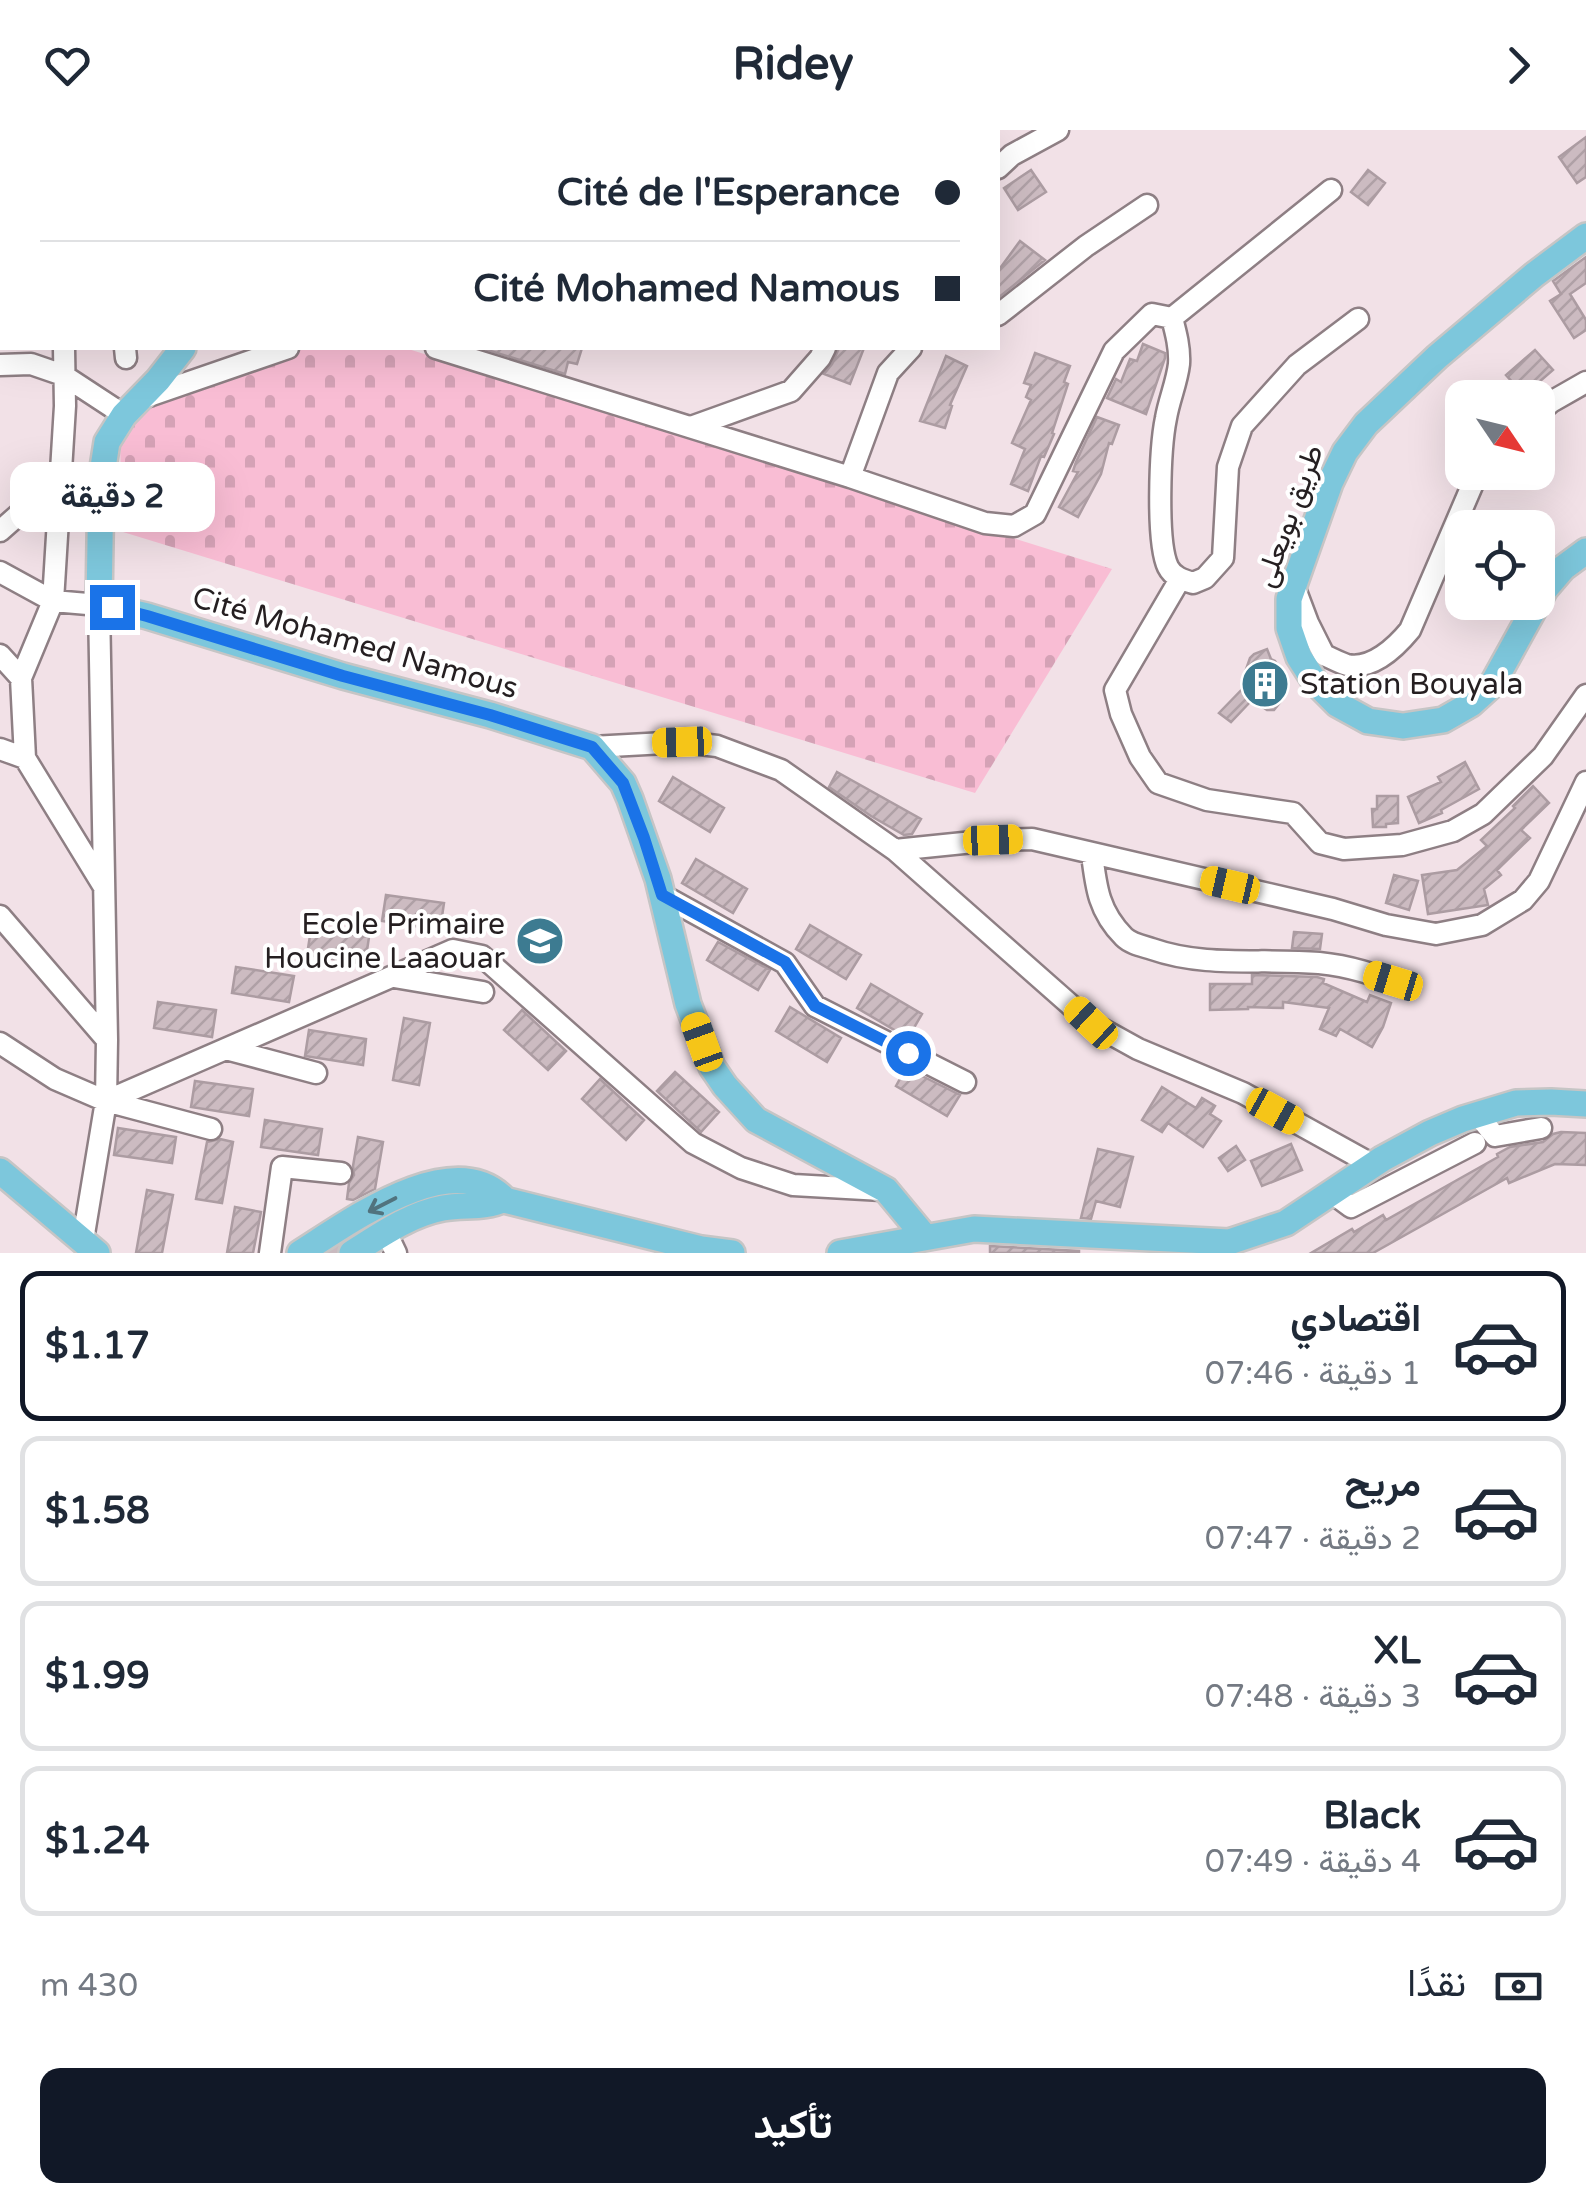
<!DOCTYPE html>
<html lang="ar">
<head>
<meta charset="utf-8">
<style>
  body { margin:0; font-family:"Varela Round",Vazirmatn,sans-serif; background:#f6f6f7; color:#1f2937; direction:rtl; height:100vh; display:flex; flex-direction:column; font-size:38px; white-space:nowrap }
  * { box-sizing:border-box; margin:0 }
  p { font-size:32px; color:#747a83 }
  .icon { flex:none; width:55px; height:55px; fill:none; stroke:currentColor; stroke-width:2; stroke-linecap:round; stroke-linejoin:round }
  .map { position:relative; height:1123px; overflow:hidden; direction:ltr }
  .details { display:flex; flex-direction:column; background:#fff; flex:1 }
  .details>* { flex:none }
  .top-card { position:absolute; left:0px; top:0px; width:1000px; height:220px; box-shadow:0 10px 40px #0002; direction:rtl; display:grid; align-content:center; height:220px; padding:0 40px; background:#fff }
  .needle { width:65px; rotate:125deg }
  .fabs { position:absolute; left:1445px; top:250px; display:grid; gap:20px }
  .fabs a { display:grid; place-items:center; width:110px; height:110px; border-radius:20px; background:#fff; box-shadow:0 10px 40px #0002; font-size:50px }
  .end { position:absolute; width:45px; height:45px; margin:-22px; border:12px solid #1a73e8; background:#fff; box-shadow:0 0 0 5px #fff }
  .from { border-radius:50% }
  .bubble { position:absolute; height:70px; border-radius:20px; background:#fff; box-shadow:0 10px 40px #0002; font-size:32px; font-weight:700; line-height:70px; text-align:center; direction:rtl }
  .car { position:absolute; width:30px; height:60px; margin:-30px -15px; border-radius:12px; box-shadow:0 0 8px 2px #0007; background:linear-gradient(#f5c518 24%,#345 0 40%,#f5c518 0 76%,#345 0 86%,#f5c518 0) }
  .top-card b { display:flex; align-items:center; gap:35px; height:95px; font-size:38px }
  .top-card b+b { border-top:2px solid #e0e1e3 }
  .top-card i { width:25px; height:25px; background:#1f2937 }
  ul { padding:18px 0 0; list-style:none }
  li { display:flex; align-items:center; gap:30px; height:150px; margin:0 20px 15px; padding:0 20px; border:5px solid #e0e1e3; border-radius:20px }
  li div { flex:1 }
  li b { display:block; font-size:38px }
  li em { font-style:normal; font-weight:700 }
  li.on { border-color:#111827 }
  li>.icon { width:90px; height:90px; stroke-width:1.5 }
  .pay { display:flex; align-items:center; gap:25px; height:110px; padding:0 40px; font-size:38px }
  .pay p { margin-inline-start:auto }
  .cta { display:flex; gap:20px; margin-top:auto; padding:20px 40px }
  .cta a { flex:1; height:115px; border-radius:20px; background:#111827; color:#fff; font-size:40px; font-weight:700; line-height:115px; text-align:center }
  header { display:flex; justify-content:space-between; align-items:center; height:130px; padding:0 40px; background:#fff; font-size:45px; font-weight:700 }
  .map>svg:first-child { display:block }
</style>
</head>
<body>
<header><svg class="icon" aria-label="forward" viewBox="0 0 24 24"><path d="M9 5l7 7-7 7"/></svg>Ridey<svg class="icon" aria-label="heart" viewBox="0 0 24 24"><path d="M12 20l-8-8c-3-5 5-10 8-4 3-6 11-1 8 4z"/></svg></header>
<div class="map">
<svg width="1586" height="1123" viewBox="0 0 1586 1123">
  <defs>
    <pattern id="cemetery-stones" width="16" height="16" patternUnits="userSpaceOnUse" patternTransform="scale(2.5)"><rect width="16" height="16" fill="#f9bdd4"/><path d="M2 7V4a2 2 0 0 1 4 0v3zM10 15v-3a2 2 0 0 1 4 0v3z" fill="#d5a2b6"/></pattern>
    <pattern id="building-hatch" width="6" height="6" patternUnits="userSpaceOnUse" patternTransform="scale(2.5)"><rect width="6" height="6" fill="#ccbbc1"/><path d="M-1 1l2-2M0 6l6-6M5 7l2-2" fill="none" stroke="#afa0a6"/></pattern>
  </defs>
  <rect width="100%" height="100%" fill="#f2e1e7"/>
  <!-- cemetery -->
  <path fill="url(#cemetery-stones)" d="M303,218H405L1112,439L975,663L123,402L120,315L127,300L153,273Z"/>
  <!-- building -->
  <path fill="url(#building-hatch)" stroke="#ac9ca2" stroke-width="2.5" d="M1586,7V47L1577,53L1559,27Z
    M1031,40L1046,62L1018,80L1004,58Z
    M1368,40L1385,53L1368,75L1351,62Z
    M1020,111L1045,130L998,168V141Z
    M1586,127V153L1570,164L1586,190V200L1574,208L1550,171L1561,164L1553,151Z
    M1143,214L1165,223V228L1146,284L1107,268L1116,249L1121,252L1130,229L1137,231Z
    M481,218H582L577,234L568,232L565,244Z
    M839,218H864L850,254L824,244L832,234Z
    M1535,220L1553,240L1524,265L1506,245Z
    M1035,223L1070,236L1064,252L1068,254L1052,303L1054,304L1044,327L1041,326L1028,361L1011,354L1025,319L1012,313L1031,270L1026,267L1031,255L1024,253Z
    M946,226L967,236L950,275L952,276L945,298L920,291Z
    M1097,287L1119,295L1112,314L1109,313L1101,344L1078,387L1059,377L1078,342L1073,341L1076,332Z
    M1267,519L1271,529L1275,531L1283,546L1282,556L1276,566L1282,570L1274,580H1267L1252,570L1231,592L1219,583L1249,552L1243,548L1250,528L1254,524Z
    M1465,632L1479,659L1441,680L1442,683L1419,693L1408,667L1441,652L1438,647Z
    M837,642L921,689L912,704L904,705L871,686L829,657Z
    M673,647L724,678L710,702L659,671Z
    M1533,656L1549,673L1521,700L1530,708L1497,740L1501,745L1484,759L1488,775L1428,784L1422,745L1457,740L1487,716L1481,710L1515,678L1513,676Z
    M1377,666H1398V693L1386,694V697H1373L1372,679H1377Z
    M696,729L747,759L733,783L682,753Z
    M1394,745L1418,751L1409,780L1386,773Z
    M386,765L444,773L440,800L382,791Z
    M810,795L861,825L846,849L796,819Z
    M311,799L369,807L365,834L307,825Z
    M1294,802L1322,804L1320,819L1292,818Z
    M718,812L770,840L758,860L707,830Z
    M236,837L294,846L289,872L232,863Z
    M1252,845L1317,847L1324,849L1323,853L1367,872L1370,865L1391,873L1383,897L1372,917L1340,899L1336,906L1320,899L1329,878L1283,872V878L1248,877V879L1210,880V854H1252Z
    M871,854L922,884L908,908L857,878Z
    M158,872L216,880L212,907L154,898Z
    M790,877L841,908L827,932L776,901Z
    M522,880L566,921L548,940L504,900Z
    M404,888L430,893L419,955L393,950Z
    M309,900L366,909L363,935L305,926Z
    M906,938L960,965L947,986L896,956Z
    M675,942L719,982L701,1002L657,961Z
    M600,949L644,990L626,1010L582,969Z
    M195,951L253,959L249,986L191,977Z
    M1162,957L1196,978L1202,968L1215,976L1210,984L1221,991L1203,1017L1168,993L1162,1002L1142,990Z
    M265,990L322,999L318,1025L261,1017Z
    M118,998L176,1007L172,1033L114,1025Z
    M1561,1002L1586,1003V1035L1555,1034L1509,1053L1507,1048L1373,1123H1311L1352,1099L1354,1102L1383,1085L1386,1090L1498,1027L1497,1024L1510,1017L1543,1012L1553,1004Z
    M358,1007L383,1012L375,1059L353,1070L347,1069L349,1053L354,1045L353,1036Z
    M220,1009L233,1012L222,1073L196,1069L207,1012Z
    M1291,1014L1302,1040L1262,1056L1251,1031Z
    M1236,1016L1245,1030L1228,1041L1219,1028Z
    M1098,1019L1133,1027L1120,1077L1096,1071L1091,1089L1081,1088Z
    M147,1060L173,1065L162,1123H136Z
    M235,1077L261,1082L253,1123H227Z
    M990,1116L1079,1121V1123H990Z"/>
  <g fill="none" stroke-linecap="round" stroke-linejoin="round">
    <!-- major-tunnel -->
    <path stroke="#c9babf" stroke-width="25" stroke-dasharray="25 12" stroke-linecap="butt" d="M325,1123L381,1090L419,1073"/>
    <!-- minor casing -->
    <g stroke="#8e7f84" stroke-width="25">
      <path id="minor" d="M228,2L230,0
        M671,2L681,0
        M786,2L790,0
        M998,38L1012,25L1058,0
        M0,58L2,57
        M0,129H2
        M0,179H2
        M998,185L1086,116L1147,75
        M1172,188L1331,60
        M125,218L126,228
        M436,218L850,347
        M911,218L888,243L850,347L985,393L1014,396L1035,384L1114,221L1152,184L1172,188C1176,203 1180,218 1179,234C1177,252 1169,270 1166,288C1160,317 1156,412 1168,437C1173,447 1183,450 1193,453L1205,448L1223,428L1228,337L1242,296L1297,235L1358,189
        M0,235L31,234L63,245L124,285
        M143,268L288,218
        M1538,283L1551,272L1586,252
        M691,297L791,261L820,228L825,218
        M0,401L59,349
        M0,442L53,471L65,276L64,218
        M1180,449L1115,560L1121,584L1140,627L1158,653L1207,670L1293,683L1320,713L1344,719L1402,715L1453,701L1483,684L1543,626L1586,565
        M1294,456L1308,493L1324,525C1331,528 1340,533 1347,535C1372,540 1396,517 1410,500L1474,351L1481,342
        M0,525L21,548
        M592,617L683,612L717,616L781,640L895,720L993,710L1032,709L1333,779L1386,795L1436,804L1482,795L1523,770L1539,751L1586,652
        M0,619L25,628
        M895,720L1091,893L1138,919L1243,963L1373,1035
        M1092,724C1096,758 1099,782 1124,807C1131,814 1143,816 1152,819C1206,838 1263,828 1319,833C1349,836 1379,845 1407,858
        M662,765L785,833L815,876L965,952
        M0,786L107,910
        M394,847L483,862
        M0,913L55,949L106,971L211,999
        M226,919L316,943
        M106,971L453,820L482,826L693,1013L741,1038L793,1055L882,1060
        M1477,984L1495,1006L1541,998
        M1332,1063L1351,1077L1475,1013
        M386,1102L396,1123
        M83,1110L106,971L107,910L99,475L53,471L21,548L25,628L104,757
        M270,1123L282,1037L341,1043"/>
    </g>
    <!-- major casing -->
    <g stroke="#c6c5c5" stroke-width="30">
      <path id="major" d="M348,2L350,0
        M1586,106L1534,145L1437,227L1366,294L1345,322L1330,353L1289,469V498L1299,527L1315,552L1337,574L1368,591L1403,596L1443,590L1471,574L1492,555L1545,459L1563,438L1586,421
        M183,218L158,250L124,285L107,312L101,350L99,475L147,486L343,546L490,585L592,617L623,653L630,669L658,749L688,874L712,937L725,956L756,990L886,1060L925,1107
        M0,1041L97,1123
        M492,1067L701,1119L732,1123
        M300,1123C348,1093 452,1015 504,1069C484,1079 465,1074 443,1078C410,1084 379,1106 352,1123
        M840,1123L974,1099L1229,1112L1286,1093L1382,1029L1430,1003L1463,989L1516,973L1551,972L1586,974"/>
    </g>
    <!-- minor -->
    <use href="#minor" stroke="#fff" stroke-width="20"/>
    <!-- major -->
    <use href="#major" stroke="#7dc7dc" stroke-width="25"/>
  </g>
  <!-- one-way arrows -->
  <defs><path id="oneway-shaft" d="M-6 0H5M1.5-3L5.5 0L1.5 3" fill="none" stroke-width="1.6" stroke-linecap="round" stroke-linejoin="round" transform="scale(2.5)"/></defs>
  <use stroke="#51737e" href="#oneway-shaft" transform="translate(382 1075) rotate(153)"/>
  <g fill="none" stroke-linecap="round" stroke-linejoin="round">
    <!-- route -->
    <path stroke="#1a73e8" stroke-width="12" d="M112,477L147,486L343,546L490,585L592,617L623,653L644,708L662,765L785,832L815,876L908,923"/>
  </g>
  <!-- icons -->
  <defs>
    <g id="building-disc" transform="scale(2.5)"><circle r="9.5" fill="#3d7b91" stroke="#fff"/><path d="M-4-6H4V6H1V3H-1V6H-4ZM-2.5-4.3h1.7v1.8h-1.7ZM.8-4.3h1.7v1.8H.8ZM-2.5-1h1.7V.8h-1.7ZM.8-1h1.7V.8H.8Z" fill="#fff"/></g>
    <g id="school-disc" transform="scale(2.5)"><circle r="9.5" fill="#3d7b91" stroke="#fff"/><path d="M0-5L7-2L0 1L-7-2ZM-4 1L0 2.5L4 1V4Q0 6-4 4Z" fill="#fff"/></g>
  </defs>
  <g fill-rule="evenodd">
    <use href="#building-disc" x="1265" y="554"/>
    <use href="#school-disc" x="540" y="811"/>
  </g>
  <g text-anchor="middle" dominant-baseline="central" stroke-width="8" stroke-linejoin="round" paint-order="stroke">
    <!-- street labels -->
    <g font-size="30" fill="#251f21" stroke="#fff">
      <text transform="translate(1289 386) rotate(-70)">طريق بويعلى</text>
      <text transform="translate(355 513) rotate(16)">Cité Mohamed Namous</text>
    </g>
    <!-- poi labels -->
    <g font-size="30" fill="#251f21" stroke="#fff" text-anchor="start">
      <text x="1300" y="554">Station Bouyala</text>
      <text x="505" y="794" text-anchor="end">Ecole Primaire<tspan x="505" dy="34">Houcine Laaouar</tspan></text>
    </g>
  </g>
</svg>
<div class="fabs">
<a><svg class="needle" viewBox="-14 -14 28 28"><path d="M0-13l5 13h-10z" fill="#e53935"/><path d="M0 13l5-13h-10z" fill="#747a83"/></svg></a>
<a><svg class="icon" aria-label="locate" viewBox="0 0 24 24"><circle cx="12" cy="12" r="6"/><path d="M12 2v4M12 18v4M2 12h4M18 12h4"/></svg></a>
</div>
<i class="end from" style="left:908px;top:923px"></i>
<i class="end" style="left:112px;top:477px"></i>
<div class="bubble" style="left:10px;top:332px;width:205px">2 دقيقة</div>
<i class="car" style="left:682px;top:612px;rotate:268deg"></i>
<i class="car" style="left:993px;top:710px;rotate:88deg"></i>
<i class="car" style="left:1230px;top:755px;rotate:283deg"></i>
<i class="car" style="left:1393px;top:851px;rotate:287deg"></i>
<i class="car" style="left:1091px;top:893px;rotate:313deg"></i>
<i class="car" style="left:702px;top:912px;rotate:340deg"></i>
<i class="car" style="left:1275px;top:981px;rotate:119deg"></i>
<div class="top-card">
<b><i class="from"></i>Cité de l'Esperance</b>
<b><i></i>Cité Mohamed Namous</b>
</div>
</div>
<section class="details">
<ul>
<li class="on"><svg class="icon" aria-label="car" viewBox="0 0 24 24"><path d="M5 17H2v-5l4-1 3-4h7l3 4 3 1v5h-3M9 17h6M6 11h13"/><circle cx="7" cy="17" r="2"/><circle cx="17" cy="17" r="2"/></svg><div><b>اقتصادي</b><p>1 دقيقة · 07:46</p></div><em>$1.17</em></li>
<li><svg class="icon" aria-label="car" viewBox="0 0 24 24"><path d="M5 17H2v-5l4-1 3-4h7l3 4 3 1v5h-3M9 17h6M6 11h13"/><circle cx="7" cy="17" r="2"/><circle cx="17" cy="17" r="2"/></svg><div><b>مريح</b><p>2 دقيقة · 07:47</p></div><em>$1.58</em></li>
<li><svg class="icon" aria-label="car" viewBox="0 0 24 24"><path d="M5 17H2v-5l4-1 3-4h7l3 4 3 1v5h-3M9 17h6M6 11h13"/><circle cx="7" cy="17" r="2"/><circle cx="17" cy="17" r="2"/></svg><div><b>XL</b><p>3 دقيقة · 07:48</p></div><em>$1.99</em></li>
<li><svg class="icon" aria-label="car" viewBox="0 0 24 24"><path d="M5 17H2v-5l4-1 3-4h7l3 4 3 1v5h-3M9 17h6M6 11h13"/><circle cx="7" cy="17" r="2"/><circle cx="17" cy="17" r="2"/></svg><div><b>Black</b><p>4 دقيقة · 07:49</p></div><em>$1.24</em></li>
</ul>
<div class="pay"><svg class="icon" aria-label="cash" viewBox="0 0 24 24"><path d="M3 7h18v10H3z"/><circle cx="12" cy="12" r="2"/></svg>نقدًا<p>430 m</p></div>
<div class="cta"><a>تأكيد</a></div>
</section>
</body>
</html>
